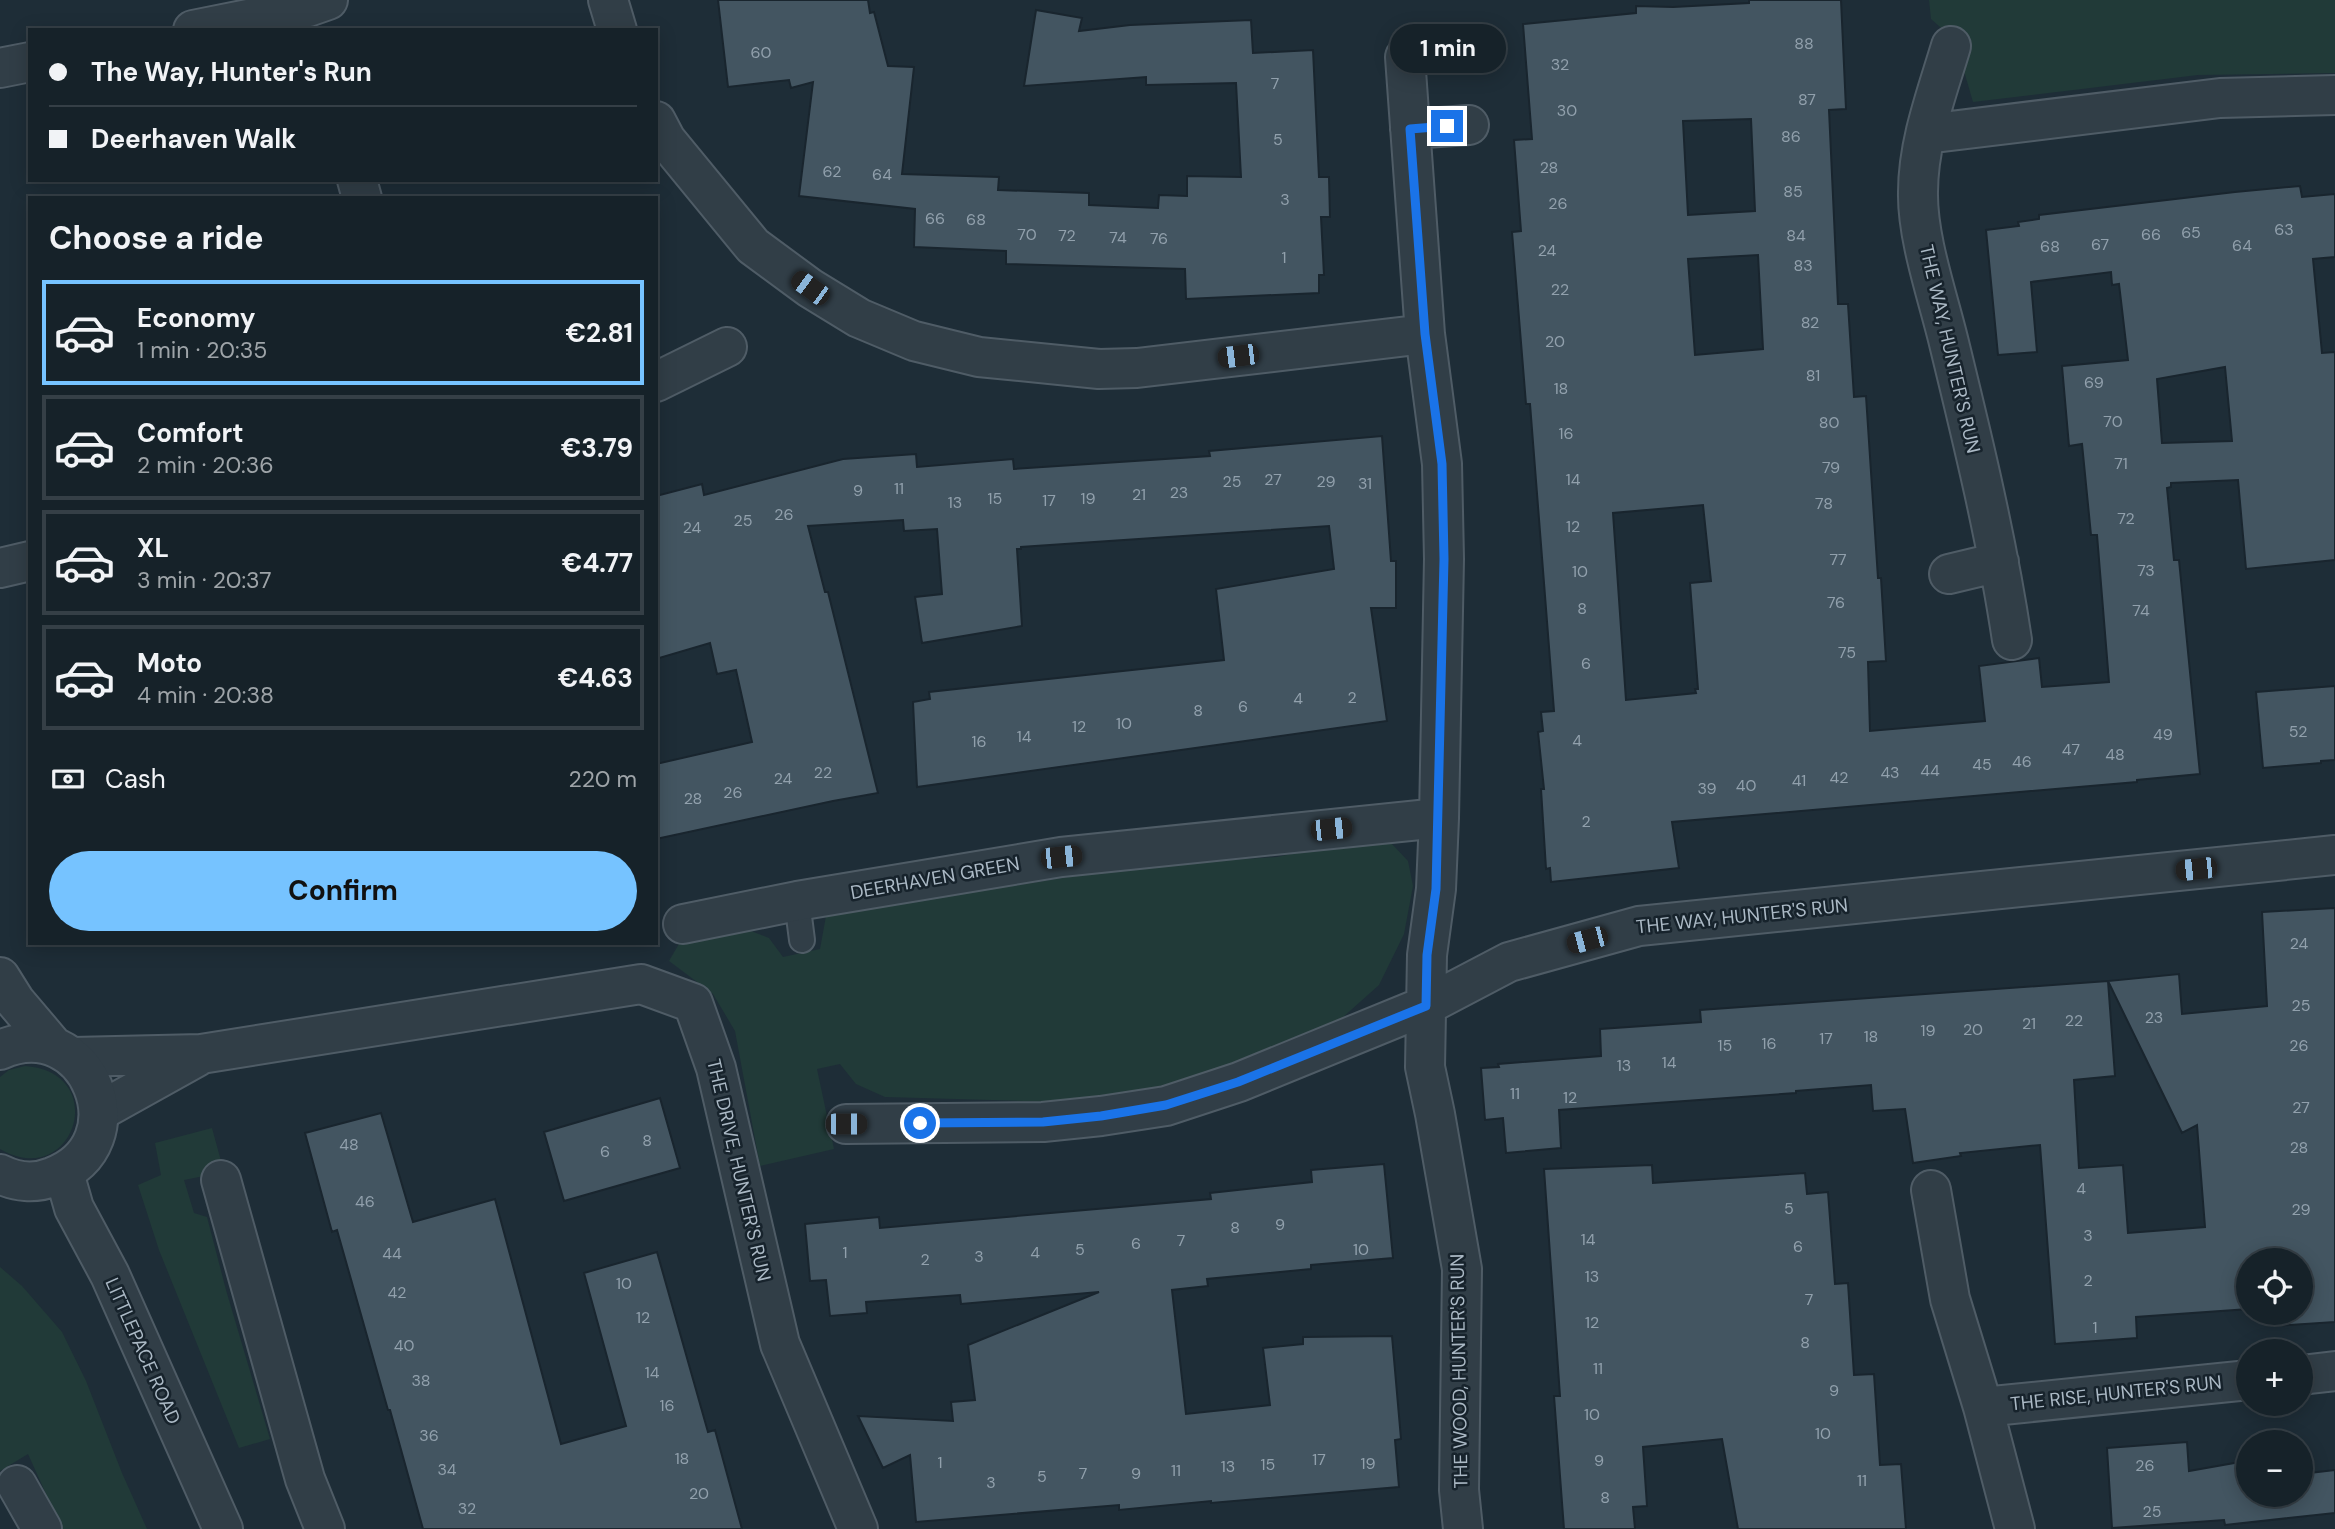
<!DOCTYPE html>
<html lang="en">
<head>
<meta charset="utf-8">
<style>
  body { margin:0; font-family:"DM Sans",sans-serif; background:#232f35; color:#f1f3f6; height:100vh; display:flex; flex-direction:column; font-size:26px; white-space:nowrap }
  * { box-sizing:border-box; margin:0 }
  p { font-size:23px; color:#9ea4a8 }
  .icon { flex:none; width:38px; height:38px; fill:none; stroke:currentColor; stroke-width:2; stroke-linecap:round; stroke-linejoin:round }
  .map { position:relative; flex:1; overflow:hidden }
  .drawer { position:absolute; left:28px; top:196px; width:630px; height:749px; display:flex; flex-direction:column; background:#162229; border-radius:0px; box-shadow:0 4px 18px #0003,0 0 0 2px #353f46 }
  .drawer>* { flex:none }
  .banner { position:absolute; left:28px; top:28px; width:630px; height:154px; border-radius:0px; box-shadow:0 4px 18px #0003,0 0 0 2px #353f46; display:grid; align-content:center; height:154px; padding:0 21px; background:#162229 }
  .tools { position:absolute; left:2236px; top:1248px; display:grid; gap:14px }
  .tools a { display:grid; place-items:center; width:77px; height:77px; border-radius:50%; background:#162229; box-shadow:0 4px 18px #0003,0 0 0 2px #353f46; font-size:35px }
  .end { position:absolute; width:32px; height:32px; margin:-16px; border:9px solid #1a73e8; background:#fff; box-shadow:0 0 0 4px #fff }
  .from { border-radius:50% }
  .bubble { position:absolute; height:49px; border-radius:24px; background:#162229; box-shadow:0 4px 18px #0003,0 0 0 2px #353f46; font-size:23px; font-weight:700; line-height:49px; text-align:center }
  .car { position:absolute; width:21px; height:42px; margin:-21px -10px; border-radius:9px; box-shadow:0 0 5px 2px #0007; background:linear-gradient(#222 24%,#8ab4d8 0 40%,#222 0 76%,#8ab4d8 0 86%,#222 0) }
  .banner b { display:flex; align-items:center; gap:24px; height:66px; font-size:26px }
  .banner b+b { border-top:2px solid #353f46 }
  .banner i { width:18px; height:18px; background:#f1f3f6 }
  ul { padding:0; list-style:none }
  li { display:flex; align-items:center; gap:21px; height:105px; margin:0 14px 10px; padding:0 7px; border:4px solid #353f46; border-radius:0px }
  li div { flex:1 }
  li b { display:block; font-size:26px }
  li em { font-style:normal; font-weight:700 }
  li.active { border-color:#76c3ff }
  li>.icon { width:63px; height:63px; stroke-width:1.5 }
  h2 { padding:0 21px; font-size:32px; line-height:84px }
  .pay { display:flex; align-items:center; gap:18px; height:77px; padding:0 21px; font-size:26px }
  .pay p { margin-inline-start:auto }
  .button { display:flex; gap:14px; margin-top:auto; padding:14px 21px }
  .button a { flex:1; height:80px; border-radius:42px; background:#76c3ff; color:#111; font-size:28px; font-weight:700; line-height:80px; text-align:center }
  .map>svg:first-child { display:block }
</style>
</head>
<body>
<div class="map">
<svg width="2335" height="1529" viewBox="0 0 2335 1529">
  <rect width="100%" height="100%" fill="#1e2d37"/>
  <!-- green -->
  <path fill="#213a38" d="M1929,0H2335V73L2198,75L1973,102L1955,40L1931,19Z
    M1354,841L1392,844L1408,861L1413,886L1404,934L1379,985L1342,1018L1187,1081L1119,1095L1058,1102L885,1097L856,1084L840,1064L817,1069L834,1149L760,1166L735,1031L713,994L669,961L686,932L733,924L769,938L783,957L820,949L826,916L1087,874L1169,864L1277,857Z
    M25,1066C112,1072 74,1192 0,1149V1077L9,1070Z
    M212,1128L224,1172L184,1180L194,1213L207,1217L226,1290L270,1439L239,1448L159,1250L138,1185L161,1175L155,1143Z
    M0,1267L22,1286L62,1332L86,1381L122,1473L147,1529H55L39,1502L47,1496L28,1454L0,1471Z"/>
  <!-- building -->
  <path fill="#435561" stroke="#19252e" stroke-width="2" fill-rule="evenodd" d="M718,0H868L870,13L874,12L888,66L914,67L902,174L999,177L998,190L1089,193V205L1158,208L1159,195L1187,196V176L1241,177L1236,83L1146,85V77L1024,86L1036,10L1082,18L1079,31L1130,25L1251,20L1253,53L1313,50L1319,177H1329L1330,217H1321L1324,275H1319V293L1186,299L1185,269L1006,264V251L914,247L915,209L799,196L813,82L791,88L789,80L728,87Z
    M1749,0H1841L1846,109L1829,110L1838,304H1848L1854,397L1866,396L1878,578H1881L1886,661L1868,662L1870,731L1985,721L1979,666L2039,658L2042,687L2109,682L2097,535H2091L2082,444L2069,446L2062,366L2128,360L2119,284L2112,285L2111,272L2031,282L2037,352L1998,355L1986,230L2019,226L2018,222L2039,219V215L2235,192L2300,186L2302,197L2335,194V257L2313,259L2322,353L2335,352V560L2246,569L2238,480L2171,483V487L2167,488L2174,560H2179L2200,774L2137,780V782L1672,822L1679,868L1551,882L1550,868L1546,869L1541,789H1544L1538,732L1543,731L1541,712L1554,711L1530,404H1526L1512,232L1521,231L1514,140L1532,139L1523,24L1636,13V6L1673,7L1749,3ZM1751,119L1755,211L1688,215L1683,121ZM1758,255L1763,349L1695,355L1688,259ZM2225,367L2232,441L2162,443L2157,379ZM1703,505L1711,581L1690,583L1698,689H1695L1696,693L1626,700L1613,513Z
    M1382,436L1391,561H1396V608H1371L1387,721L917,787L913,702L930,699L929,692L1224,660L1216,589L1334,569L1329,526L1021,547V549H1017L1022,626L922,643L915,597L942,594L937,529L904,531L903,520L808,526L825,592H828L878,793L833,801L656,839V764L752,742L736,670L717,674L710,643L656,659V496L702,484L704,495L843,459L916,454L917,467L1013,459L1014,469L1210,456L1209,451Z
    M2335,686V760L2321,761V763L2263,768L2256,692Z
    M2335,908V1322L2273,1326L2272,1312H2301V1260H2249V1309L2136,1317L2137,1338L2055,1344L2040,1145L1960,1153L1961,1156L1913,1163L1905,1109L1873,1111L1871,1085L1796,1091V1093L1559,1110L1561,1148L1506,1153L1503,1118L1485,1120L1481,1068L1499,1067L1498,1064L1601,1056L1600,1029L1701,1022L1700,1010L2108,981L2115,1076L2074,1080L2079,1168L2123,1165L2128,1233L2205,1227L2197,1125L2182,1133L2108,981L2179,974L2182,1014L2267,1006L2262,912Z
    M660,1098L680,1168L564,1201L544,1132Z
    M381,1113L413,1222L495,1199L561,1444L626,1426L584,1273L657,1252L708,1432L715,1430L742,1529H423L390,1410H388L337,1230L332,1232L305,1133Z
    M1384,1164L1393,1258L1311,1265V1269L1207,1279L1208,1286L1172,1290L1186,1414L1270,1405L1263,1348L1303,1344V1337L1392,1336L1401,1439L1395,1440L1399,1487L1211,1503V1501L1119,1510V1505L916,1522L910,1455L883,1468L858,1416L953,1421L951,1402L975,1400L968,1345L1099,1292L961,1304L960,1295L866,1302L867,1313L830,1316L826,1280L810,1281L805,1224L879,1217L880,1228L1211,1199L1210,1193L1312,1182L1311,1170Z
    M1652,1165L1653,1183L1805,1173L1807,1194L1828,1192L1835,1284L1848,1283L1854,1375L1874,1374L1880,1465L1901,1464L1906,1529H1738L1722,1439L1643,1447L1647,1506L1633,1507L1635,1529H1564L1554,1396H1560L1544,1169Z
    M2187,1442L2189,1471L2240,1462L2243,1481L2249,1480V1494H2301V1474L2335,1470V1513L2225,1525L2224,1520L2112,1528L2107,1448Z"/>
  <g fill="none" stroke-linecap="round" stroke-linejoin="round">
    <!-- service casing -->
    <g stroke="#4f5c66" stroke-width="28">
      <path id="service" d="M797,901L802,940"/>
    </g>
    <!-- minor casing -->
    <g stroke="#4f5c66" stroke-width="42">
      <path id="minor" d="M608,0L617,30
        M193,30L308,7L328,0
        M1951,46C1937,93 1918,142 1918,192C1917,238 1938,297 1949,343C1973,441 1997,540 2012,640
        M1405,57L1425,334L1442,464L1444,559L1439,818L1436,889L1427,955L1425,1067L1435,1114L1462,1269L1459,1490L1463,1529
        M0,68L30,62
        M656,121L666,140L753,246L810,288L859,318L914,341L979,357L1099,369L1137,368L1425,334
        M1410,129L1469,125
        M1926,134L2220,98L2335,95
        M357,180L362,198
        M656,382L727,347
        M0,568L30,561
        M1949,574L1999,562
        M683,924L797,901L1061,857L1439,818
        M73,1057L201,1054L641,984L693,1003L716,1068L780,1344L858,1529
        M100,1111L197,1057
        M846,1124L1043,1122L1101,1116L1166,1106L1239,1082L1425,1006L1509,962L1639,926L2335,855
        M221,1180L305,1479L325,1529
        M1931,1190L1950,1299L1983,1407L2015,1529
        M2301,1375L2335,1371
        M1983,1407L2249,1380
        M17,1485L42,1529"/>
    </g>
    <!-- tertiary casing -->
    <g stroke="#4f5c66" stroke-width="42">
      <path id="tertiary" d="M0,977L15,1001L54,1047
        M0,1050C88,1011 142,1144 52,1177C35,1184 16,1182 0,1174
        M64,1173L74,1208L110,1275L223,1529"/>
    </g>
    <!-- service -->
    <use href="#service" stroke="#313e47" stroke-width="24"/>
    <!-- minor -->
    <use href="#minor" stroke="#313e47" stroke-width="38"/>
    <!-- tertiary -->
    <use href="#tertiary" stroke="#313e47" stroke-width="38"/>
  </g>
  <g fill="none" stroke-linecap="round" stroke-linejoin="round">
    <!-- route -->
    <path stroke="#1a73e8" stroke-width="9" d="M920,1123L1043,1122L1101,1116L1166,1105L1238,1082L1426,1006L1427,955L1436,889L1444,559L1442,464L1425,334L1410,129L1447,126"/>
  </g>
  <g text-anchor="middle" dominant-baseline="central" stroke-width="5" stroke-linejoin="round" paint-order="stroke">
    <!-- number labels -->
    <g font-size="16" fill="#91a0ac">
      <text x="1804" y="43">88</text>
      <text x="761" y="52">60</text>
      <text x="1560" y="64">32</text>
      <text x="1275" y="83">7</text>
      <text x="1807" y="99">87</text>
      <text x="1567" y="110">30</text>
      <text x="1791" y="136">86</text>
      <text x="1278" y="139">5</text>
      <text x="1549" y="167">28</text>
      <text x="832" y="171">62</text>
      <text x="882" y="174">64</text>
      <text x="1793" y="191">85</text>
      <text x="1285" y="199">3</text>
      <text x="1558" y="203">26</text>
      <text x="935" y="218">66</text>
      <text x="976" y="219">68</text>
      <text x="2284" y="229">63</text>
      <text x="2191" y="232">65</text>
      <text x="1027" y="234">70</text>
      <text x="2151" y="234">66</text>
      <text x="1067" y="235">72</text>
      <text x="1796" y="235">84</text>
      <text x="1118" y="237">74</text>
      <text x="1159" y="238">76</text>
      <text x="2100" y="244">67</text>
      <text x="2242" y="245">64</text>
      <text x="2050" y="246">68</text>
      <text x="1547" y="250">24</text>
      <text x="1284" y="257">1</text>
      <text x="1803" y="265">83</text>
      <text x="1560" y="289">22</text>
      <text x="1810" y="322">82</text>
      <text x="1555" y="341">20</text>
      <text x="1813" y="375">81</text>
      <text x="2094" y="382">69</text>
      <text x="1561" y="388">18</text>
      <text x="2113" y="421">70</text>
      <text x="1829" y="422">80</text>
      <text x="1566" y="433">16</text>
      <text x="2121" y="463">71</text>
      <text x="1831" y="467">79</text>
      <text x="1273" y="479">27</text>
      <text x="1573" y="479">14</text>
      <text x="1232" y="481">25</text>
      <text x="1326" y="481">29</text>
      <text x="1365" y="483">31</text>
      <text x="899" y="488">11</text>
      <text x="858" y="490">9</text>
      <text x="1179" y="492">23</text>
      <text x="1139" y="494">21</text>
      <text x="995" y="498">15</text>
      <text x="1088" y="498">19</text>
      <text x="1049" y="500">17</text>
      <text x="955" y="502">13</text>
      <text x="1824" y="503">78</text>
      <text x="784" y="514">26</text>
      <text x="2126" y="518">72</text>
      <text x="743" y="520">25</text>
      <text x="1573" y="526">12</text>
      <text x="692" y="527">24</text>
      <text x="1838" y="559">77</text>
      <text x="2146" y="570">73</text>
      <text x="1580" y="571">10</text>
      <text x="1836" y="602">76</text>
      <text x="1582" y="608">8</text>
      <text x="2141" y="610">74</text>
      <text x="1847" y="652">75</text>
      <text x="1586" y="663">6</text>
      <text x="1352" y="697">2</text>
      <text x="1298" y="698">4</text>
      <text x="1243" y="706">6</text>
      <text x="1198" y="710">8</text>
      <text x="1124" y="723">10</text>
      <text x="1079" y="726">12</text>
      <text x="2298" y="731">52</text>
      <text x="2163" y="734">49</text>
      <text x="1024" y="736">14</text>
      <text x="1577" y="740">4</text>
      <text x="979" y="741">16</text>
      <text x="2071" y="749">47</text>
      <text x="2115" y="754">48</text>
      <text x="2022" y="761">46</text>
      <text x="1982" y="764">45</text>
      <text x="1930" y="770">44</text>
      <text x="823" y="772">22</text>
      <text x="1890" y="772">43</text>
      <text x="1839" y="777">42</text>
      <text x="783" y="778">24</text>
      <text x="1799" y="780">41</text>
      <text x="1746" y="785">40</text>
      <text x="1707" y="788">39</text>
      <text x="733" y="792">26</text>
      <text x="693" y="798">28</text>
      <text x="1586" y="821">2</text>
      <text x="2299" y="943">24</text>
      <text x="2301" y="1005">25</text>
      <text x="2154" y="1017">23</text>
      <text x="2074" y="1020">22</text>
      <text x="2029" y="1023">21</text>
      <text x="1973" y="1029">20</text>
      <text x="1928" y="1030">19</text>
      <text x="1871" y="1036">18</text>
      <text x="1826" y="1038">17</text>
      <text x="1769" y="1043">16</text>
      <text x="1725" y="1045">15</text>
      <text x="2299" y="1045">26</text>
      <text x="1669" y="1062">14</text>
      <text x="1624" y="1065">13</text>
      <text x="1515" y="1093">11</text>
      <text x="1570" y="1097">12</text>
      <text x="2301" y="1107">27</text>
      <text x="647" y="1140">8</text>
      <text x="349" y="1144">48</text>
      <text x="2299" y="1147">28</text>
      <text x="605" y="1151">6</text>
      <text x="2081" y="1188">4</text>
      <text x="365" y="1201">46</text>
      <text x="1789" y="1208">5</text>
      <text x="2301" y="1209">29</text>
      <text x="1280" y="1224">9</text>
      <text x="1235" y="1227">8</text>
      <text x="2088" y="1235">3</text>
      <text x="1588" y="1239">14</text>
      <text x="1181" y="1240">7</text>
      <text x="1136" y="1243">6</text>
      <text x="1798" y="1246">6</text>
      <text x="1080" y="1249">5</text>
      <text x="1361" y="1249">10</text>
      <text x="845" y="1252">1</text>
      <text x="1035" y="1252">4</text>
      <text x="392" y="1253">44</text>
      <text x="979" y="1256">3</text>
      <text x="925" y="1259">2</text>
      <text x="1592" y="1276">13</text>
      <text x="2088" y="1280">2</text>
      <text x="624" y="1283">10</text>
      <text x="397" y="1292">42</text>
      <text x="1809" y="1299">7</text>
      <text x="643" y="1317">12</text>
      <text x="1592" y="1322">12</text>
      <text x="2095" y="1327">1</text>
      <text x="1805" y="1342">8</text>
      <text x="404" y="1345">40</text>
      <text x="1598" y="1368">11</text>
      <text x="652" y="1372">14</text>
      <text x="421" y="1380">38</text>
      <text x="1834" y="1390">9</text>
      <text x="667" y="1405">16</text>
      <text x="1592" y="1414">10</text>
      <text x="1823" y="1433">10</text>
      <text x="429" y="1435">36</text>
      <text x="682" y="1458">18</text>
      <text x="1319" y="1459">17</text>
      <text x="1599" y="1460">9</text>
      <text x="940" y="1462">1</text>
      <text x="1368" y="1463">19</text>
      <text x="1268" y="1464">15</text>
      <text x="2145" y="1465">26</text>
      <text x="1228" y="1466">13</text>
      <text x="447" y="1469">34</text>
      <text x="1176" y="1470">11</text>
      <text x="1083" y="1473">7</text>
      <text x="1136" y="1473">9</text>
      <text x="1042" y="1476">5</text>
      <text x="1862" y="1480">11</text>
      <text x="991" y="1482">3</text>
      <text x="699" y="1493">20</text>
      <text x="1605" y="1497">8</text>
      <text x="467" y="1508">32</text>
      <text x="2152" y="1511">25</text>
    </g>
    <!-- street labels -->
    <g font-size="19" fill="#abb9c5" stroke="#17232c">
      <text transform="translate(1950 349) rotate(77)">THE WAY, HUNTER'S RUN</text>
      <text transform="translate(935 878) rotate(-10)">DEERHAVEN GREEN</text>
      <text transform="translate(1742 916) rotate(-6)">THE WAY, HUNTER'S RUN</text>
      <text transform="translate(739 1170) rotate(77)">THE DRIVE, HUNTER'S RUN</text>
      <text transform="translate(143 1351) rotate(66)">LITTLEPACE ROAD</text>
      <text transform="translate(1459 1371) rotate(-91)">THE WOOD, HUNTER'S RUN</text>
      <text transform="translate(2116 1393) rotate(-6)">THE RISE, HUNTER'S RUN</text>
    </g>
  </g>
</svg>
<div class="tools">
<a><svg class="icon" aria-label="locate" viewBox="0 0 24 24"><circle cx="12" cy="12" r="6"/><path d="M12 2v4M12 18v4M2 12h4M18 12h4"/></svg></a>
<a>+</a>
<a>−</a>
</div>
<i class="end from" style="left:920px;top:1123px"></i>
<i class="end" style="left:1447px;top:126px"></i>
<div class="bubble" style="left:1390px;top:24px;width:116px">1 min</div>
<i class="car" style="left:810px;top:288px;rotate:306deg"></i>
<i class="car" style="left:1238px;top:356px;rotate:263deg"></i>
<i class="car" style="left:1331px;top:829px;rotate:84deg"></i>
<i class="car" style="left:1061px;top:857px;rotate:84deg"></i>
<i class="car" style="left:2196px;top:869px;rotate:264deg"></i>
<i class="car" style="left:1587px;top:940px;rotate:255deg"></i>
<i class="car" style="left:846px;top:1124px;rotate:90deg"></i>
<div class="banner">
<b><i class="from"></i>The Way, Hunter's Run</b>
<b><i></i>Deerhaven Walk</b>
</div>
<section class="drawer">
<h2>Choose a ride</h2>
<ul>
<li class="active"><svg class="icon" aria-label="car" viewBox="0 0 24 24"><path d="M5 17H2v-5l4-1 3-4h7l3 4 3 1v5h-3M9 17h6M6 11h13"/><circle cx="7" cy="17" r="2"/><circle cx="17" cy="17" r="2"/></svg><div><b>Economy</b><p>1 min · 20:35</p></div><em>€2.81</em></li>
<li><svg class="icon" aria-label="car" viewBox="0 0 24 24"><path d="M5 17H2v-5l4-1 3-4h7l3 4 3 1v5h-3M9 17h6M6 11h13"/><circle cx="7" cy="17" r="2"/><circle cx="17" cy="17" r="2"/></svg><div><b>Comfort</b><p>2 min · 20:36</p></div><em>€3.79</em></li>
<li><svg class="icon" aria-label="car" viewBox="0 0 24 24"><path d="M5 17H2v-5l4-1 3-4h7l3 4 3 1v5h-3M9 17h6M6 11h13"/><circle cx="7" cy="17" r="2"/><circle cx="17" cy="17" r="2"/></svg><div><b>XL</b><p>3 min · 20:37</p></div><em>€4.77</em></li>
<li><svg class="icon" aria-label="car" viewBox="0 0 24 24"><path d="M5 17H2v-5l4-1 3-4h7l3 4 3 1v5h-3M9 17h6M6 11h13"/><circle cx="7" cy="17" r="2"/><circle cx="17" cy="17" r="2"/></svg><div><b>Moto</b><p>4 min · 20:38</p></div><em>€4.63</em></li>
</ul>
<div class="pay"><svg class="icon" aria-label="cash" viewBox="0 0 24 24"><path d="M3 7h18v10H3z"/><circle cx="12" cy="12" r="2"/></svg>Cash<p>220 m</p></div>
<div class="button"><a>Confirm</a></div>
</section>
</div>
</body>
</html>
